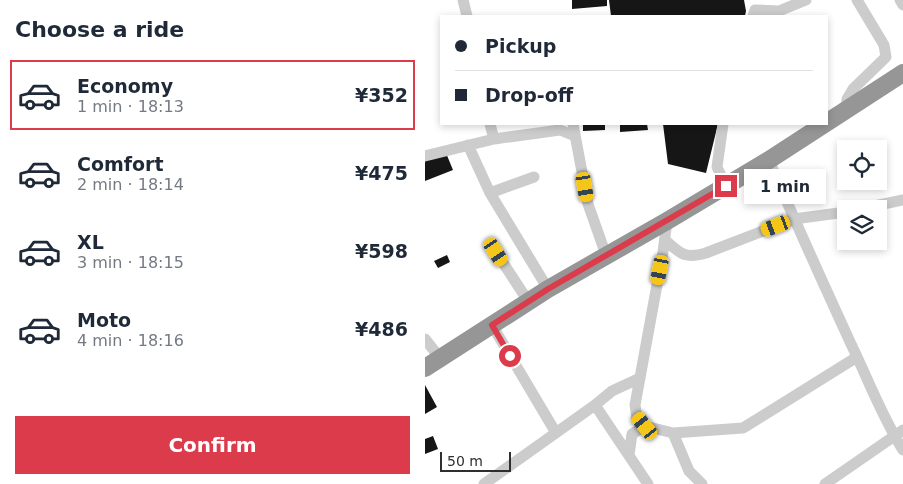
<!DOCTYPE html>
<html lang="en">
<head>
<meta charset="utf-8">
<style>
  body { margin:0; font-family:"DejaVu Sans",sans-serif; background:#f2f2f3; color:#1f2937; height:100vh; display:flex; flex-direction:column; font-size:19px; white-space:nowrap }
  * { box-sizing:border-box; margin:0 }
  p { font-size:16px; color:#747a83 }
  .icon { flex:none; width:28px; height:28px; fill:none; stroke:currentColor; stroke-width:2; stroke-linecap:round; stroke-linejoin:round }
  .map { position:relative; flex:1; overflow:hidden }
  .side { display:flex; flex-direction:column; background:#fff; width:425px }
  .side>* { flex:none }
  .hud { position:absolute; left:15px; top:15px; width:388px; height:110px; border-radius:0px; box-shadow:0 2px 8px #0003; display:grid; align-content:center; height:110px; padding:0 15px; background:#fff }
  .fabs { position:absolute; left:412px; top:140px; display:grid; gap:10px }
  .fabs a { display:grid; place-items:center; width:50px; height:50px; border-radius:0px; background:#fff; box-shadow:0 2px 8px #0003; font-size:25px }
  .scale { position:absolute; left:15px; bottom:12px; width:71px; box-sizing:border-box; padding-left:5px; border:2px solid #2f2f2f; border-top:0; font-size:14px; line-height:18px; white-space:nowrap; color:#2f2f2f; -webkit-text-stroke:4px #fff; paint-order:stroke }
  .end { position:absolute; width:22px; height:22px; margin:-11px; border:6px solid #dc3b4c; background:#fff; box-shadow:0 0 0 2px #fff }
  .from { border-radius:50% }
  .bubble { position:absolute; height:35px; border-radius:0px; background:#fff; box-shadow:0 2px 8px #0003; font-size:16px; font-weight:700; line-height:35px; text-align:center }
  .car { position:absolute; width:15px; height:30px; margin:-15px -8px; border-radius:6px; box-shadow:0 0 4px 1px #0007; background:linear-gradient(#f5c518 24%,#345 0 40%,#f5c518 0 76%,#345 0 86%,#f5c518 0) }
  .hud b { display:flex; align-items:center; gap:18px; height:48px; font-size:19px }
  .hud b+b { border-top:1px solid #e0e1e3 }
  .hud i { width:12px; height:12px; background:#1f2937 }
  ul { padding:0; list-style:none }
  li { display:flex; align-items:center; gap:15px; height:70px; margin:0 10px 8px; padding:0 5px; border:2px solid transparent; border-radius:0px }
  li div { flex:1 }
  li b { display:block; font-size:19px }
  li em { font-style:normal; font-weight:700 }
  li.current { border-color:#dc3b4c }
  li>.icon { width:45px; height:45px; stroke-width:1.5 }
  h2 { padding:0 15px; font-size:22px; line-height:60px }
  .cta { display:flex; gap:10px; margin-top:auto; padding:10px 15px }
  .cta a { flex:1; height:58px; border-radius:0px; background:#dc3b4c; color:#fff; font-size:20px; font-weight:700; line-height:58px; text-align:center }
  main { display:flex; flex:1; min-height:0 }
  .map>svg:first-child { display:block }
</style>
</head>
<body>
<main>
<section class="side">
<h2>Choose a ride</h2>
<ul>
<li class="current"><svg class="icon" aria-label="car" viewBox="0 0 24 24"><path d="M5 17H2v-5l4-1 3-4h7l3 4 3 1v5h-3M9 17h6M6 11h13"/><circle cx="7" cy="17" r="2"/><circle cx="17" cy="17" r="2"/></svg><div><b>Economy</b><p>1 min · 18:13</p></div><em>¥352</em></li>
<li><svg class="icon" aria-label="car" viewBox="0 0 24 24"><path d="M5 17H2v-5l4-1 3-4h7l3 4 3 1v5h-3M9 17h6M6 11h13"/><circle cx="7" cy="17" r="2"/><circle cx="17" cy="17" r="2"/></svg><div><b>Comfort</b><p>2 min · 18:14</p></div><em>¥475</em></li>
<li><svg class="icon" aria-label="car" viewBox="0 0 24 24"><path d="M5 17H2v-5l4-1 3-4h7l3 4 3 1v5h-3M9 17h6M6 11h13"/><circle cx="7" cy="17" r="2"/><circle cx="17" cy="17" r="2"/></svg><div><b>XL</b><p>3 min · 18:15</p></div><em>¥598</em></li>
<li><svg class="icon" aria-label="car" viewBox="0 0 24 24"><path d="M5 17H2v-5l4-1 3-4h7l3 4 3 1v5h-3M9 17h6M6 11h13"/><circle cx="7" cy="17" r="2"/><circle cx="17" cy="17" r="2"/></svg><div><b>Moto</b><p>4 min · 18:16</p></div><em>¥486</em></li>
</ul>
<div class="cta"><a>Confirm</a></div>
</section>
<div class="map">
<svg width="478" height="484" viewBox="0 0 478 484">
  <rect width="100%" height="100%" fill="#fff"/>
  <!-- building -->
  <path fill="#161616" d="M147,0H182V6L147,9Z
    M184,0H319L321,11L320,16H186Z
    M158,124H180V130L158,131Z
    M195,124H222L223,130L195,132Z
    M238,124H293L281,173L243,164Z
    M21,153L28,170L0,181V161Z
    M22,255L25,262L13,268L9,261Z
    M0,385L12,407L0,414Z
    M8,436L13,449L0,454V439Z"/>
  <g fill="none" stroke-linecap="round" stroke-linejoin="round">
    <!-- minor -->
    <path stroke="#ccc" stroke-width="11" d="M38,0L42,16
      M475,0L478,5
      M328,16L330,10L354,11L381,0
      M421,112L422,99L428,89L461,57L459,45L432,0
      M65,124L69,139
      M148,124L163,204L181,255
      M298,124L292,167L301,186
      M43,145L65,193L123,289
      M0,156L69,139L135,130L150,136
      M344,160C370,222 398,283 426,344C443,379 457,417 478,450
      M65,193L109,177
      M435,209L478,200
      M242,221L238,252L210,405L212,418L220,426L248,433L318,428L432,357
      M240,240C256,254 259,259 281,253L369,219L421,212
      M71,252L103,301
      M67,325L131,433
      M0,339L15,358
      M170,405L223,484
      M248,433L264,471L277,484
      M204,455L207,434L220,426
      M59,484L170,405L187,391L215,378
      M400,484L478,430"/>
    <!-- highway -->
    <path stroke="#969696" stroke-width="18" d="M0,368L123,289L242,221L344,160L478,73"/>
  </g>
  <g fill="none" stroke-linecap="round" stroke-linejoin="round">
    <!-- route -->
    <path stroke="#dc3b4c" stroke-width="6" d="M85,356L67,325L123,289L301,186"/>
  </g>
</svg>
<div class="fabs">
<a><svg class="icon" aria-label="locate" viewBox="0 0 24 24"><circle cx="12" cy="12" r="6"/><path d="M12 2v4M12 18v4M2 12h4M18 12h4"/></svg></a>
<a><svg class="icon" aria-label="layers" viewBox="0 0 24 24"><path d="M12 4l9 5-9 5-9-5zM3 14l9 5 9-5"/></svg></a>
</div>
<div class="scale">50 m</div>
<i class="end from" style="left:85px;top:356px"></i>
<i class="end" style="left:301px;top:186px"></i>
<div class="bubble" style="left:319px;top:169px;width:82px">1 min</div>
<i class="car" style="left:160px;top:187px;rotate:170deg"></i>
<i class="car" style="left:351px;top:226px;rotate:249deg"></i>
<i class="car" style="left:71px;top:252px;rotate:147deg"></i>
<i class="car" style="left:235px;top:270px;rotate:191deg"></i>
<i class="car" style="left:220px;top:426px;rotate:321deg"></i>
<div class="hud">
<b><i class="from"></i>Pickup</b>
<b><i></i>Drop-off</b>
</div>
</div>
</main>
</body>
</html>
